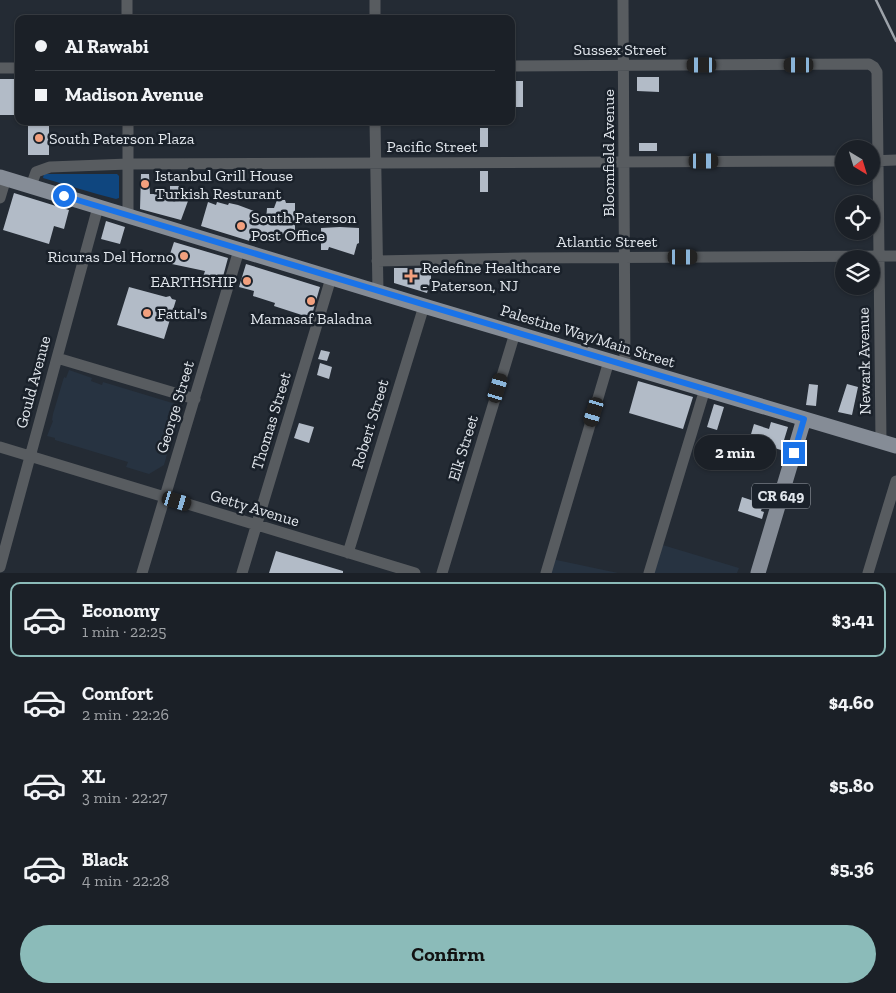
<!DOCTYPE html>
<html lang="en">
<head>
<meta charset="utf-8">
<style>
  body { margin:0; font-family:"Zilla Slab",serif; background:#24282f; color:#f1f3f6; height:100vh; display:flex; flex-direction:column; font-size:19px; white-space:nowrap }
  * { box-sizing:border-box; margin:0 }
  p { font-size:16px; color:#a0a3a7 }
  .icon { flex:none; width:28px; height:28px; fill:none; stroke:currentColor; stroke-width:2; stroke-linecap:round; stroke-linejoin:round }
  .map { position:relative; height:573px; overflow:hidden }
  .drawer { display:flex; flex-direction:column; background:#1b2027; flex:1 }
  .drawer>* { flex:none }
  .guide { position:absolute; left:15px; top:15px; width:500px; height:110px; border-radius:10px; box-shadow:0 1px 4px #0004,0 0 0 1px #393e44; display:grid; align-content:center; height:110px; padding:0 20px; background:#1b2027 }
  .needle { width:32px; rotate:142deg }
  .controls { position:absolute; left:835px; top:140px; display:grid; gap:10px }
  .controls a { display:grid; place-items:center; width:45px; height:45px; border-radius:50%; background:#1b2027; box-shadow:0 1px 4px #0004,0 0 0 1px #393e44; font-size:25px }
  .end { position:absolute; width:22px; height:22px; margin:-11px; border:6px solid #1a73e8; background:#fff; box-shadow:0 0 0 2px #fff }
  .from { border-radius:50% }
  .bubble { position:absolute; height:35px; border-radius:18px; background:#1b2027; box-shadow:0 1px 4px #0004,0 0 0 1px #393e44; font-size:16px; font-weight:800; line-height:35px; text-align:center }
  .car { position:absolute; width:15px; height:30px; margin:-15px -8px; border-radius:6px; box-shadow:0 0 4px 1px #0007; background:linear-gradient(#222 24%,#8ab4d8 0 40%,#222 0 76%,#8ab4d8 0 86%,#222 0) }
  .guide b { display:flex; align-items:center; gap:18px; height:48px; font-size:19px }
  .guide b+b { border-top:1px solid #393e44 }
  .guide i { width:12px; height:12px; background:#f1f3f6 }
  ul { padding:9px 0 0; list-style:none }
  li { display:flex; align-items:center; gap:15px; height:75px; margin:0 10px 8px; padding:0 10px; border:2px solid transparent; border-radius:10px }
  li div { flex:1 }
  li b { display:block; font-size:19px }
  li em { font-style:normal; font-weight:800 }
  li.active { border-color:#8bbbb9 }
  li>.icon { width:45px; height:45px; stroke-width:1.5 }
  .cta { display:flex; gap:10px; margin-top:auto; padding:10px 20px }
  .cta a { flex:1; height:58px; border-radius:30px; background:#8bbbb9; color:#111; font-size:20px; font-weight:800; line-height:58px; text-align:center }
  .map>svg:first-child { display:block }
</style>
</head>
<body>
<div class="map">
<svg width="896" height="573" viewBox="0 0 896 573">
  <rect width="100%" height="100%" fill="#242b34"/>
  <!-- built -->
  <path fill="#273341" d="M69,370L92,378L91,381L102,385L103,382L179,405L175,420L179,422L176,432L171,431L167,444L164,446L168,451L164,465L149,474L126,467L128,462L55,440V438L47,436L53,421L52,420L53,414L64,377L66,378Z
    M656,543L739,568L737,573H648Z
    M547,558L618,573H542Z"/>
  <!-- green -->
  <path fill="#0f467f" d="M44,174H117L119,176V198L116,199C92,193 68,185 43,178Z"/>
  <!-- building -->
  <path fill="#b2bbc7" d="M637,77H659V92L637,91Z
    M0,79H19V115H0Z
    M511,81H523V107H511Z
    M28,121H49V155H28Z
    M480,128H488V147H480Z
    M639,143H657V151H639Z
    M480,171H488V192H480Z
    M141,174H149L150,194H170V186H179L180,196L188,201L181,220L140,209Z
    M14,193L69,210L64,229L54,226L49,244L3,230Z
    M277,200H285L286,203H295V235L260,233L256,243L201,226L208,202L216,205L217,202L228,205L229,203L238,205L254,211L252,217L266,221L267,208H274Z
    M106,221L125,227L120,244L101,239Z
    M340,227L359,228V243L357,244L354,255L329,247L328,250H321V228Z
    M174,242L228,258L221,284L203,277L205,271L167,263Z
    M246,264L320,287L311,318L274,306L275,303L253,296L254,291L239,287Z
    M394,268H431V279L427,293L394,283Z
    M129,287L166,297L170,296L172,299L176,300L164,339L117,325Z
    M321,350L330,352L327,361L318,359Z
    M320,363L332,367L329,379L317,375Z
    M638,381L693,397L683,429L629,413Z
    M809,384L818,385L816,406L806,405Z
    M847,384L858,387L852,415L838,412Z
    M714,404L724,407L717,430L707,427Z
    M771,422L788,427L781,450L771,447L769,454L758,450L757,454L746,451L754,424L769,429Z
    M299,423L314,427L309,443L294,438Z
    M742,497L763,504L761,511L764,512L762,519L738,511Z
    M276,551L343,571V573H269Z"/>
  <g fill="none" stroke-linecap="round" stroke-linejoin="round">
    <!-- minor -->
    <path stroke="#585c60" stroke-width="11" d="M127,0V19
      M375,0V19
      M623,0L625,366
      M511,66L869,64L874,67L877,72L881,442
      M0,68H19
      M128,121V216
      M375,121L378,292
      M871,161L896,160
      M31,186L36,172L50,167L128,164L844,161
      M0,198L6,178
      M377,261L524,258L896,256
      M57,358L195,399
      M0,447L415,573
      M348,553L424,306
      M0,567L98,207
      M142,573L239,250
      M242,573L331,278
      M442,573L515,333
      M546,573L609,361
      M649,573L705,389
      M868,573L896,481"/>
    <!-- major -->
    <path stroke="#858c96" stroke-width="15" d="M0,177L424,306L896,446
      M758,573L804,419"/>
    <!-- rail -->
    <path stroke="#9da3aa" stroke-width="2.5" d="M876,0L896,41"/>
  </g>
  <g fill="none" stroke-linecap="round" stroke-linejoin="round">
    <!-- route -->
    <path stroke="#1a73e8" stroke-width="6" d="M64,196L804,419L794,453"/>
  </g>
  <!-- markers -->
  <g fill="#f2a07e" stroke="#1a212a" stroke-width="2">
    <circle cx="39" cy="138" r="5"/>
    <circle cx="145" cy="184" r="5"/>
    <circle cx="241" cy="226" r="5"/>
    <circle cx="184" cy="256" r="5"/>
    <path d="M408.5 268.5h5v5h5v5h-5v5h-5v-5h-5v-5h5z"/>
    <circle cx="247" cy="281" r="5"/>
    <circle cx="311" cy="301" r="5"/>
    <circle cx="147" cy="313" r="5"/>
  </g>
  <g text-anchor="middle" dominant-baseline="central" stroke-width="5" stroke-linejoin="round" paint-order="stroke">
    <!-- shield labels -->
    <rect fill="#1a212a" stroke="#a5abb2" stroke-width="1" x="752" y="483.5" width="58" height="25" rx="4"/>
    <g font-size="15" font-weight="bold" fill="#e1e6ec">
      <text x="781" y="496">CR 649</text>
    </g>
    <!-- street labels -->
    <g font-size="16" fill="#e1e6ec" stroke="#1a212a">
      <text x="620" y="49">Sussex Street</text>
      <text x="432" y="146">Pacific Street</text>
      <text transform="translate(608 153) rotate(-90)">Bloomfield Avenue</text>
      <text x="607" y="241">Atlantic Street</text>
      <text transform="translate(588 336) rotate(17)">Palestine Way/Main Street</text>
      <text transform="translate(864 361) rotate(-91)">Newark Avenue</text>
      <text transform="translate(33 382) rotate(-75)">Gould Avenue</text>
      <text transform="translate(175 407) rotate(-73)">George Street</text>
      <text transform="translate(271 421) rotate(-73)">Thomas Street</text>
      <text transform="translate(370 424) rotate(-73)">Robert Street</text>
      <text transform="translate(463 448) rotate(-73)">Elk Street</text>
      <text transform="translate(255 508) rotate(17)">Getty Avenue</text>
    </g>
    <!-- poi labels -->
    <g font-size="16" fill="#e1e6ec" stroke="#1a212a" text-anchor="start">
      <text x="49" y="138">South Paterson Plaza</text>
      <text x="155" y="175">Istanbul Grill House<tspan x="155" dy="18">Turkish Resturant</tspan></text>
      <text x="251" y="217">South Paterson<tspan x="251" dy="18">Post Office</tspan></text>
      <text x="174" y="256" text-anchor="end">Ricuras Del Horno</text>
      <text x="422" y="267">Redefine Healthcare<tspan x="422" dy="18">- Paterson, NJ</tspan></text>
      <text x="237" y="281" text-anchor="end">EARTHSHIP</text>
      <text x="157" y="313">Fattal's</text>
      <text x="311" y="318" text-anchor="middle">Mamasaf Baladna</text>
    </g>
  </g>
</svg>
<div class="controls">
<a><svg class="needle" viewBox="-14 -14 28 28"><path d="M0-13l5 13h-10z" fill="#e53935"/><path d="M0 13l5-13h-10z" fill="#a0a3a7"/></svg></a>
<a><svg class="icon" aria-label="locate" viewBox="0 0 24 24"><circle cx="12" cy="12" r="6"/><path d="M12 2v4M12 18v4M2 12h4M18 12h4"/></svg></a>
<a><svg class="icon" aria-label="layers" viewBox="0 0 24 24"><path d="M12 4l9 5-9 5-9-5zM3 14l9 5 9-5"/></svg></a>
</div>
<i class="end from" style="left:64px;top:196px"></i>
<i class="end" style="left:794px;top:453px"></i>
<div class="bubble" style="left:694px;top:435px;width:82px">2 min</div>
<i class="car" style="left:702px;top:65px;rotate:270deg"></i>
<i class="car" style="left:799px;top:65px;rotate:270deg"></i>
<i class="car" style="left:704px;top:161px;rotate:90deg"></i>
<i class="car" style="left:683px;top:257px;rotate:90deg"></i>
<i class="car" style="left:498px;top:388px;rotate:17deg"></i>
<i class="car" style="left:594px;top:412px;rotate:197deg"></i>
<i class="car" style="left:177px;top:501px;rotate:107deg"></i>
<div class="guide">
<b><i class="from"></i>Al Rawabi</b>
<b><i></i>Madison Avenue</b>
</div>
</div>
<section class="drawer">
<ul>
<li class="active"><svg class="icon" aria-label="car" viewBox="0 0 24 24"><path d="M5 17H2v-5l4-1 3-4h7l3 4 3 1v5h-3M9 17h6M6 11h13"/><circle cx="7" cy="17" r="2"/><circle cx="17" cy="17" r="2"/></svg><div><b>Economy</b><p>1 min · 22:25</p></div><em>$3.41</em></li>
<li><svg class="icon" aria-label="car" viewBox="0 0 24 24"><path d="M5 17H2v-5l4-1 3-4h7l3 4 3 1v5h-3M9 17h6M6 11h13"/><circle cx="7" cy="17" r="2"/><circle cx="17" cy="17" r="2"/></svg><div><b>Comfort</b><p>2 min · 22:26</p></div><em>$4.60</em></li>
<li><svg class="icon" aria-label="car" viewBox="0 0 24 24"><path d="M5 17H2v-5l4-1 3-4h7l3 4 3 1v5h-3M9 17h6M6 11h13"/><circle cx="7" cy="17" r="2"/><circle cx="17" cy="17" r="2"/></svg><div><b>XL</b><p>3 min · 22:27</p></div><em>$5.80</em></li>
<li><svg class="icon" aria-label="car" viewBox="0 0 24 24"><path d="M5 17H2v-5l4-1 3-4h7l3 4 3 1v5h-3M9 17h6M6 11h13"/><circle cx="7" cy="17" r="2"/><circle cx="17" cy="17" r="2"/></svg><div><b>Black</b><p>4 min · 22:28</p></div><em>$5.36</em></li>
</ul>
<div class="cta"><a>Confirm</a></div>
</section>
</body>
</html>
